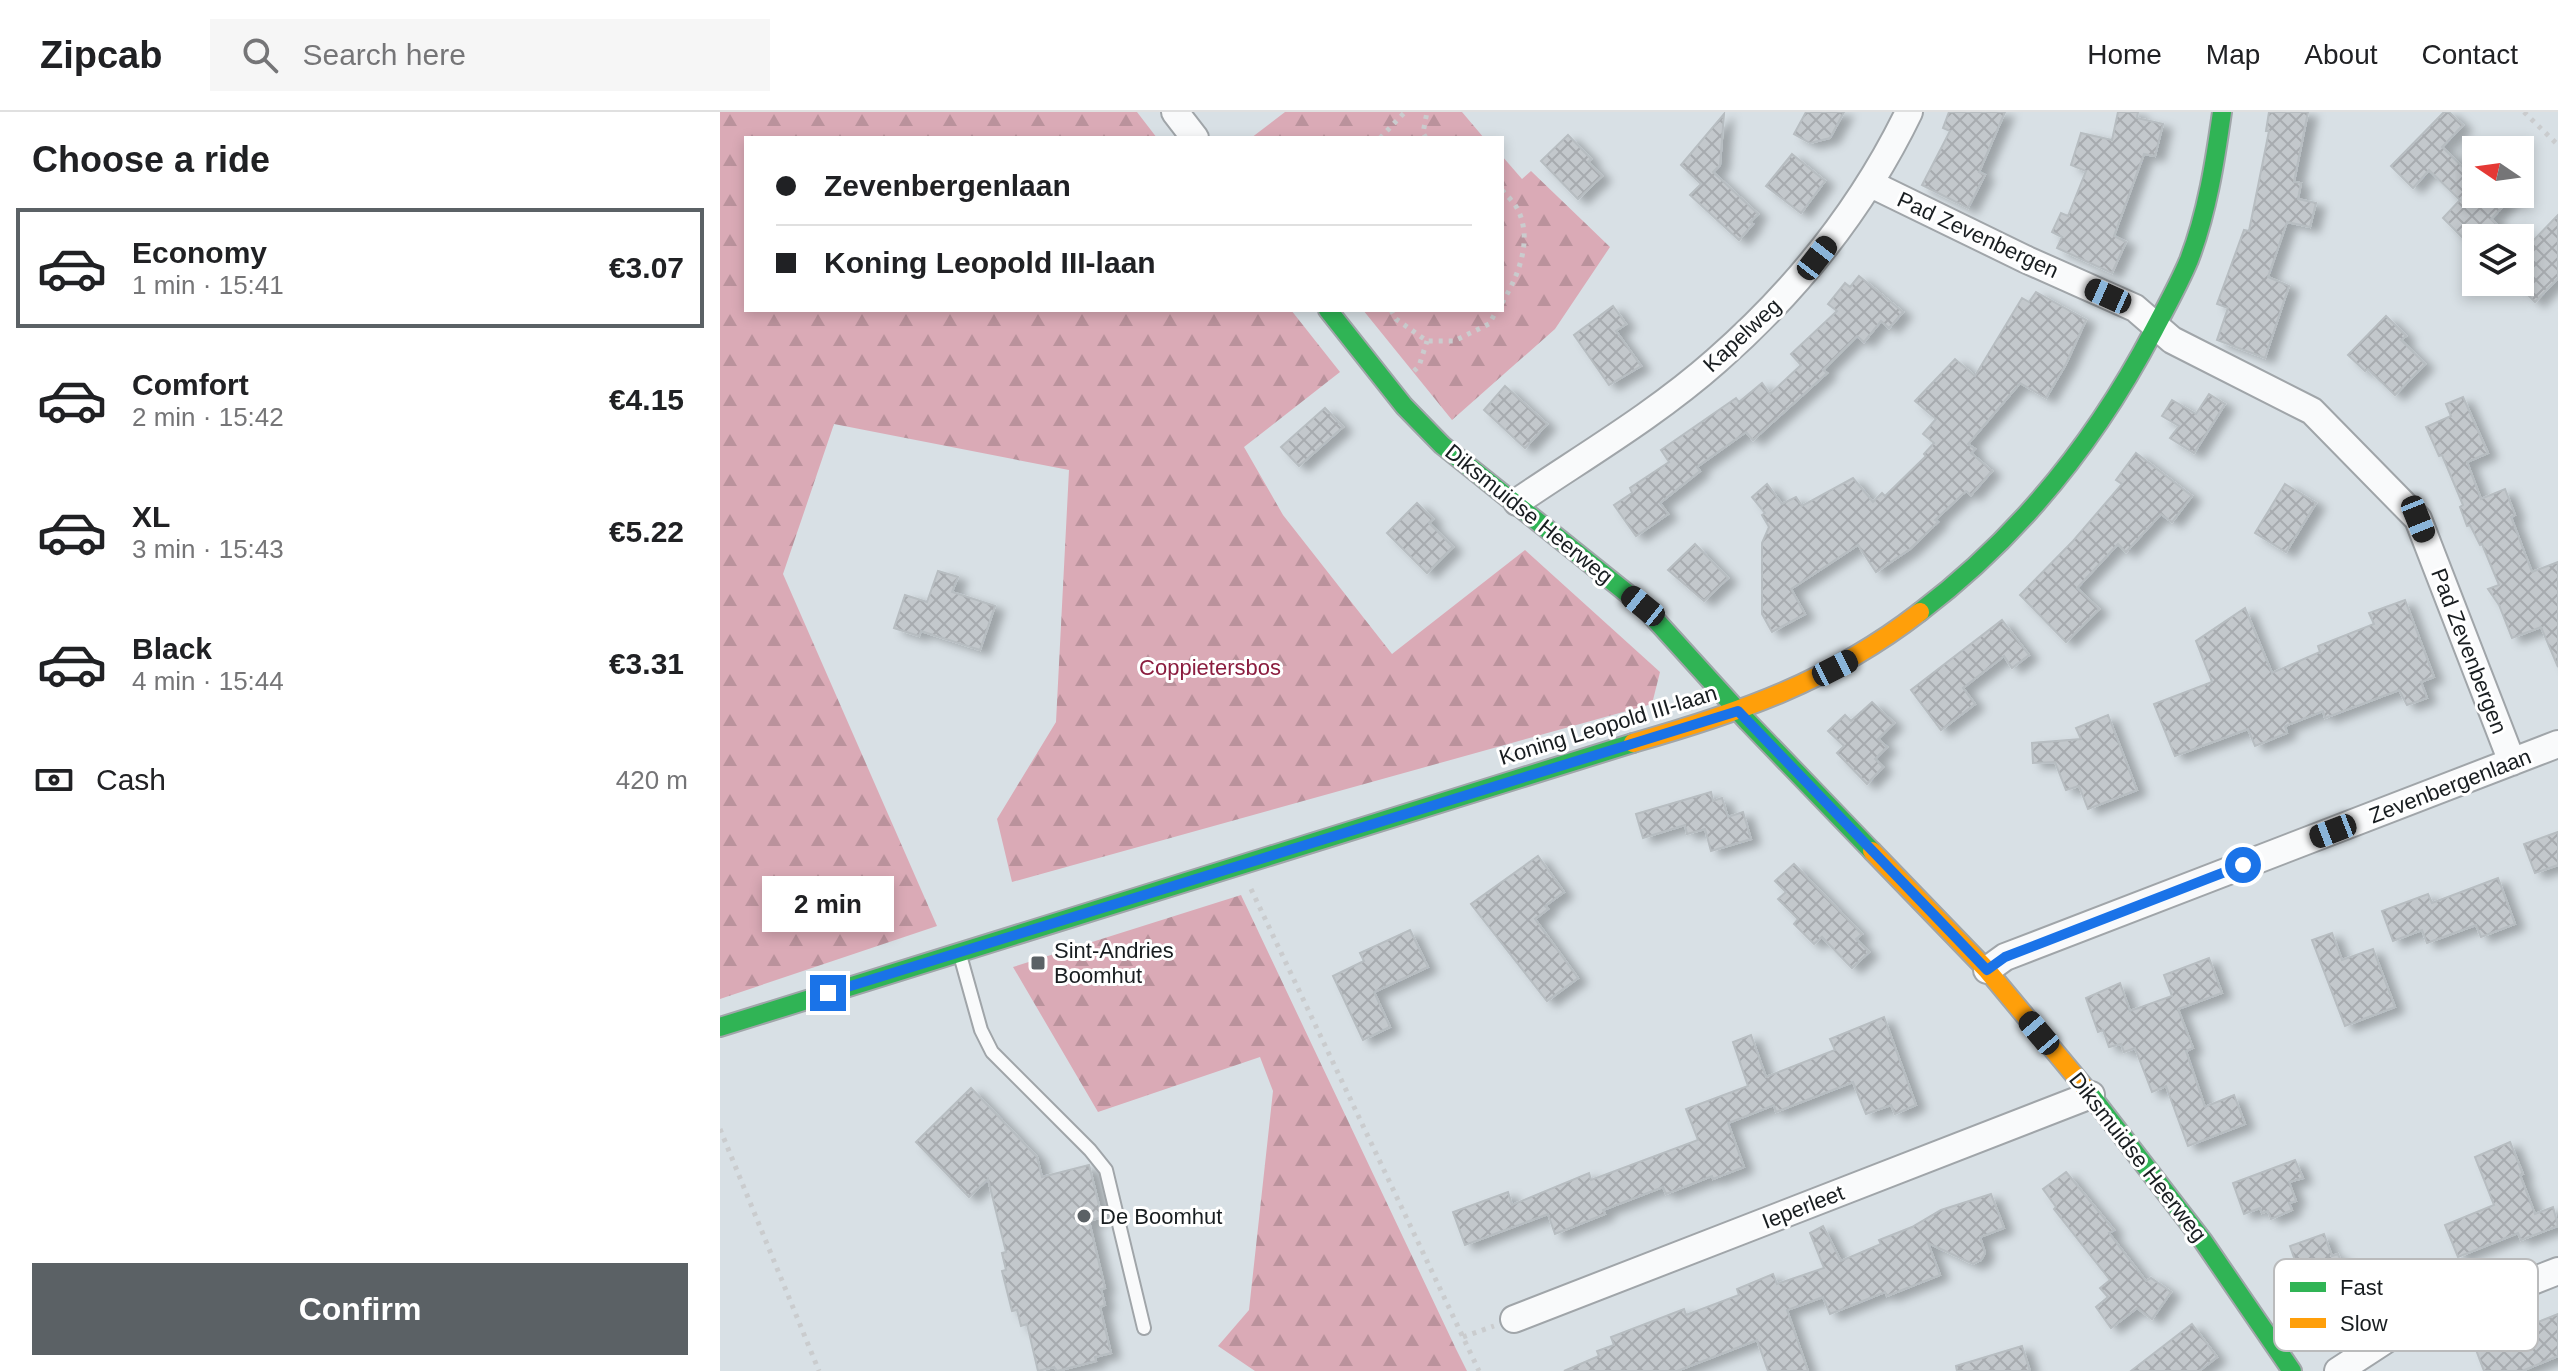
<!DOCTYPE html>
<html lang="en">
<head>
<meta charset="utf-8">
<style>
  body { margin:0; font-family:Arial,sans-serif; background:#f6f6f6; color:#202124; height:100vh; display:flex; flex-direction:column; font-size:30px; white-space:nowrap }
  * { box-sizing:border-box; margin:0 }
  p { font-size:26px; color:#757577 }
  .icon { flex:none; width:44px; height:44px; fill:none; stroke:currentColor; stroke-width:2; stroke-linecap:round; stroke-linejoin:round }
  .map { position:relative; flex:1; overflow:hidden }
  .details { display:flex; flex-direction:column; background:#fff; width:720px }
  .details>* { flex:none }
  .banner { position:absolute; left:24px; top:24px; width:760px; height:176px; border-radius:0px; box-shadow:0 4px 12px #0003; display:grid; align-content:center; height:176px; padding:0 32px; background:#fff }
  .needle { width:52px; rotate:283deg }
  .buttons { position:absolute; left:1742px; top:24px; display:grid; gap:16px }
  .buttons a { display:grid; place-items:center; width:72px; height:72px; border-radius:0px; background:#fff; box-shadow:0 4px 12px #0003; font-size:40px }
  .end { position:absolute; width:36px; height:36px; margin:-18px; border:10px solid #1a73e8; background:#fff; box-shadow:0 0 0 4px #fff }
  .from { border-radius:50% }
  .bubble { position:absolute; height:56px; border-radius:0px; background:#fff; box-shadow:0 4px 12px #0003; font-size:26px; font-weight:700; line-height:56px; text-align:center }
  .car { position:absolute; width:24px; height:48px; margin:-24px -12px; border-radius:10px; box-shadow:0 0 6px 2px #0007; background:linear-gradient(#222 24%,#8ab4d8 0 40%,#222 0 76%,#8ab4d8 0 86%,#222 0) }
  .banner b { display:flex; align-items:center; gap:28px; height:76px; font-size:30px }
  .banner b+b { border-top:2px solid #e0e0e0 }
  .banner i { width:20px; height:20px; background:#202124 }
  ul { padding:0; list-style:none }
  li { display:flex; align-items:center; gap:24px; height:120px; margin:0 16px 12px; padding:0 16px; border:4px solid transparent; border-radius:0px }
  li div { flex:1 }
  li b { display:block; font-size:30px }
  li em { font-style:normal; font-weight:700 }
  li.active { border-color:#5b6165 }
  li>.icon { width:72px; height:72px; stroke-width:1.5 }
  h2 { padding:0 32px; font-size:36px; line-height:96px }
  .pay { display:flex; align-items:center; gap:20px; height:88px; padding:0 32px; font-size:30px }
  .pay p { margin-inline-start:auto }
  .primary-button { display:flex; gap:16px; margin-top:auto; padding:16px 32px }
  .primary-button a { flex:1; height:92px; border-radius:0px; background:#5b6165; color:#fff; font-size:32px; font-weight:700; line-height:92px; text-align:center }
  header { display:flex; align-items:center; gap:48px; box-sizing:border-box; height:112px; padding:0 40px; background:#fff; border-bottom:2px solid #e0e0e0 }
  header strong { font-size:38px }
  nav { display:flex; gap:44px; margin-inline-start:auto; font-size:28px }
  .search { width:560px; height:72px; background:#f6f6f6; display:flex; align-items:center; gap:20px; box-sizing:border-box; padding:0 28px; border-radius:0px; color:#757577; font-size:30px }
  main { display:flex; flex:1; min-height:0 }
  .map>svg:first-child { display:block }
</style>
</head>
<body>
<header>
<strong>Zipcab</strong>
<div class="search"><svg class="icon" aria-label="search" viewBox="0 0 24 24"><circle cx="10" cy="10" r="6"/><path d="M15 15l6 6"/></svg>Search here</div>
<nav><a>Home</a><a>Map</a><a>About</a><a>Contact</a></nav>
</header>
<main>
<section class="details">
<h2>Choose a ride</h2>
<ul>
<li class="active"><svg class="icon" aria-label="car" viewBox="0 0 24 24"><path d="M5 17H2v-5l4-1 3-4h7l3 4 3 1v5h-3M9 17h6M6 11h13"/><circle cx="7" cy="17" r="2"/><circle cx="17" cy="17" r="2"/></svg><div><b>Economy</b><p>1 min · 15:41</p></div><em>€3.07</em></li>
<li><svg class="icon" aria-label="car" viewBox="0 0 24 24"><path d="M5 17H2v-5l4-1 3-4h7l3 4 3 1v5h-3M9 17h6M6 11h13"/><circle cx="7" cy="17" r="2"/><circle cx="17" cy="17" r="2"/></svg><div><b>Comfort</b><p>2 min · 15:42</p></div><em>€4.15</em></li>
<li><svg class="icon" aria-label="car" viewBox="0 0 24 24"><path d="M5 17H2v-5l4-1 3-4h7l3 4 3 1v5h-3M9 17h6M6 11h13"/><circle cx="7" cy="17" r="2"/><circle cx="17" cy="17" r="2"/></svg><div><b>XL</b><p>3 min · 15:43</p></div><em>€5.22</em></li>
<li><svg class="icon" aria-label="car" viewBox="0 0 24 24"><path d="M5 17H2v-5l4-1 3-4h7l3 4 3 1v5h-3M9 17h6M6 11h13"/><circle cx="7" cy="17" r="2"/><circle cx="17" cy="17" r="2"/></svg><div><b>Black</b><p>4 min · 15:44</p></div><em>€3.31</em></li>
</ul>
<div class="pay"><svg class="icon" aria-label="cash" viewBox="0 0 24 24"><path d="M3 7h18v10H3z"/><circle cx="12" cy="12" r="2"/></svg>Cash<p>420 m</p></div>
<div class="primary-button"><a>Confirm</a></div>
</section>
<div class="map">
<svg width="1838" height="1259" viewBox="0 0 1838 1259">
  <defs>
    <pattern id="forest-firs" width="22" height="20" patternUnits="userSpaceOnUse" patternTransform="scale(2)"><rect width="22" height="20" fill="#daaab6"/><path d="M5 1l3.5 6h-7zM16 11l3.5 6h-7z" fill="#ba929c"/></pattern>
    <pattern id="building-cross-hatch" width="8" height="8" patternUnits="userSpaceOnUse" patternTransform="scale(2)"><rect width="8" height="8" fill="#c3c8cc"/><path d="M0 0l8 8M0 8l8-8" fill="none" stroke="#a7abaf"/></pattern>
    <filter id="shadow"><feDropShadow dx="9" dy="5" stdDeviation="4" flood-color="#0004"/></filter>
  </defs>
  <rect width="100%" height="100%" fill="#d8e0e5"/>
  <!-- forest -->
  <path fill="url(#forest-firs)" d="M0,0H417L437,26H26V198H571L620,260L524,335L563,403L672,542L805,438L940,560L932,592L292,770L277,707L336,610L349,358L114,312L63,462L217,814L0,887Z
    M565,0H742L764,26H531Z
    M782,44L802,67L811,59L890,135L835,217L732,308L643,198H782Z
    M521,783L736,1237L747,1259H535L498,1234L529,1198L553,979L540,945L378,1000L293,855Z"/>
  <!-- building -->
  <path fill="url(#building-cross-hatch)" stroke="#b7bdc1" stroke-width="2" filter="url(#shadow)" d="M1086,0H1124L1110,26L1090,31L1074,22Z
    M1229,0H1285L1259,60L1265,63L1248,96L1202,73L1230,19L1223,16Z
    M1398,0H1418L1417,6L1443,12L1435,44L1424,42L1394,124L1406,130L1392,161L1337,136L1342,125L1332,120L1341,101L1348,104L1366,59L1351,53L1361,21L1392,28Z
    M1549,0H1588L1574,70L1581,71L1578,87L1596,91L1590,115L1567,110L1548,165L1569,174L1545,246L1497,228L1508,196L1497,192L1524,118L1529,119L1549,19H1546Z
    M1724,0H1729L1743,13L1722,35L1756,68V82H1795L1771,107L1791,126H1756V139L1723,106L1740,88L1709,58L1693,76L1671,54Z
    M1004,2L1000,53L993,60L1038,102L1030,110L1033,112L1019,128L970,83L981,72L961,53Z
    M848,23L871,47L868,50L882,64L858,87L821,49Z
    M1072,42L1105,69L1081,101L1046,74Z
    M1838,103V166L1815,190L1800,175V122L1810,132Z
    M1139,164L1183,200L1169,216L1161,209L1144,230L1137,224L1103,258L1107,261L1033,328L1026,320L977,355L980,359L940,391L948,402L916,424L894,393L912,381L910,376L949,350L941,338L1016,286L1019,290L1042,271L1050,282L1081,253L1071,242L1117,199L1108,192L1125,171L1130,175Z
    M1316,180L1366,208L1346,252L1326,286L1300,271L1248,332L1255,337L1251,341L1272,359L1251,383L1246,379L1215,408L1218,410L1190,437L1156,460L1138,433L1071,477L1085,502L1052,520L1042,502V431L1049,415L1042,403L1045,401L1032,385L1047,372L1062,392L1076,385L1082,394L1133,366L1153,390L1162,381L1165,384L1206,344L1204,342L1214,331L1203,322L1216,307L1195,289L1235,247L1255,264L1302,186L1309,190Z
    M893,194L906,212L896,219L921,254L889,273L854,223Z
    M1666,204L1686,224L1681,228L1705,252L1675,283L1648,257L1645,259L1628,243Z
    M785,274L827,312L805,336L764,298Z
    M1489,282L1505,292L1474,341L1450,326L1459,314L1442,304L1452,288L1476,302Z
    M1743,285L1768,341L1747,350L1761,387L1785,377L1795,403L1791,405L1812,460L1838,450V555L1821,515L1792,526L1779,493L1768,477L1779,473L1762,432L1760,433L1750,413L1747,414L1740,395L1743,393L1722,343L1719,344L1706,315L1731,304L1726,292Z
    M605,296L623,315L579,354L561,335Z
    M1416,341L1472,384L1452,410L1441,402L1406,440L1398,432L1357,476L1379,497L1346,530L1300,483L1353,429L1402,372L1396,368Z
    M1565,372L1596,391L1566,440L1535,421Z
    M697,391L713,407L709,411L733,435L707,461L667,421Z
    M975,432L1008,466L984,489L948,458Z
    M218,459L238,465L232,480L275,494L260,538L201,519L199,524L174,516L185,483L207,490Z
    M1685,488L1714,565L1701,570L1707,586L1687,593L1679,578L1605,606L1603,599L1565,614L1567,621L1535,634L1528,617L1455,644L1434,592L1492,570L1476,529L1525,496L1552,561L1600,540L1598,534L1654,512L1649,501Z
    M1282,508L1309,543L1292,556L1284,544L1243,576L1255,592L1221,618L1191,578Z
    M1152,590L1174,611L1158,627L1167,635L1155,647L1163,655L1147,672L1117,641L1124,634L1108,619L1125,603L1131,609Z
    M1388,603L1417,678L1368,697L1359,674L1346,678L1335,650L1313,651L1312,631L1361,627L1356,616Z
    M991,680L993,689L1002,686L1008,705L1023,700L1031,727L991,739L985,717L967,722L965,713L923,726L916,702Z
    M1838,720V753L1815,761L1804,732Z
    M818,744L844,780L825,794L828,797L815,807L858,866L827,889L751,792Z
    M1074,752L1142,822L1136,827L1149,840L1132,856L1102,825L1094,832L1074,812L1078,807L1058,787L1066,780L1055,769Z
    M1778,766L1795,812L1761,825L1756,813L1707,831L1702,818L1673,829L1662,799L1708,782L1712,791Z
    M690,818L708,855L654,880L670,915L643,928L613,864L644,849L640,841Z
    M1612,821L1622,848L1653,837L1675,895L1625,914L1592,828Z
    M1489,846L1502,881L1458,897L1473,936L1466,939L1485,995L1514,983L1525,1012L1468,1034L1446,974L1432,980L1415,936L1404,940L1401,932L1389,935L1383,918L1378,920L1366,886L1400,871L1410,899L1452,884L1444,863Z
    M1164,905L1196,993L1175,1002L1171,993L1146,1002L1133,970L1056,1000L1054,993L1008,1011L1024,1055L993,1067L992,1064L946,1082L943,1075L883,1098L885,1102L835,1122L828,1102L745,1133L733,1100L788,1080L792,1093L869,1061L871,1068L978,1028L966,997L1028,974L1013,930L1031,923L1046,965L1115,938L1110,927Z
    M251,976L317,1045L322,1065L369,1053L382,1105L369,1109L385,1176L381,1177L385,1193L380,1195L391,1241L375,1245L376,1249L337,1259L334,1255L318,1259L307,1212L301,1214L297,1198L292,1199L282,1159L286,1158L282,1141L286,1140L268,1067L249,1085L196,1030Z
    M1790,1030L1803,1062L1800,1063L1815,1102L1833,1095L1838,1114L1801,1128L1798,1121L1738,1145L1725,1113L1774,1093L1755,1045Z
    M1575,1048L1583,1066L1569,1070L1576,1089L1569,1091L1572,1098L1551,1107L1548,1099L1542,1101L1540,1096L1524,1102L1513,1071Z
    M1346,1060L1394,1118L1389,1121L1426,1169L1431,1166L1451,1180L1432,1207L1417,1196L1391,1216L1376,1195L1388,1185L1380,1176L1390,1168L1334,1097L1336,1095L1323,1077Z
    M1271,1082L1284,1116L1260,1125L1265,1141L1261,1148L1253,1152L1208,1131L1220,1163L1167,1184L1165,1180L1110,1202L1103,1185L1067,1198L1088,1259H1048L1037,1228L957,1259H844L879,1244L877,1239L894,1233L891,1225L964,1197L966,1203L1019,1183L1017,1177L1053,1162L1057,1172L1104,1156L1090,1121L1103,1114L1121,1149L1161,1132L1159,1128L1192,1115L1221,1098Z
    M1604,1122L1612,1144L1618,1142L1632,1179L1598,1195L1584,1158L1579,1160L1570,1134Z
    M1838,1202V1244L1802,1259H1764L1755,1235Z
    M1472,1212L1497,1245L1479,1259H1411Z
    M1302,1234L1310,1259H1237L1236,1254Z"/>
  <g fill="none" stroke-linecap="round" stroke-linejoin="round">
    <!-- lane casing -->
    <g stroke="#a0a5a9" stroke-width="16">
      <path id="lane" d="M240,843L261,918L272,940L370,1038L386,1058L424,1216"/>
    </g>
    <!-- street casing -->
    <g stroke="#a0a5a9" stroke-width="30">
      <path id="street" d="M455,0L475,26
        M1151,72L1305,147L1415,196L1452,228L1592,299L1698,407L1792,650
        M797,390C863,345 935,303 996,249C1077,178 1142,97 1189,0
        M1267,858L1285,845L1838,632
        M794,1207L1371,983
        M1618,1259L1670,1225L1838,1159"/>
    </g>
    <!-- fast casing -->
    <g stroke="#a0a5a9" stroke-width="22">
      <path id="fast" d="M608,198L684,294L722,333L923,494L1028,610L1152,739
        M1200,500C1300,424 1376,329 1434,218C1446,195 1459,172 1469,148C1487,101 1495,50 1502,0
        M0,915L913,631
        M1366,977L1483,1129L1572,1259"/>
    </g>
    <!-- slow casing -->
    <g stroke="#a0a5a9" stroke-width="22">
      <path id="slow" d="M913,631C1019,601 1111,569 1200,500
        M1152,739L1267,858L1366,977"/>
    </g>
    <!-- path -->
    <path stroke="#caccce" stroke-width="5" stroke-dasharray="4 6" stroke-linecap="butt" d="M1804,0L1838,33
      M660,26L685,0
      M706,26L703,21L707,0
      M782,78C787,84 795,91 798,98C813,129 798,164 782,191
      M671,198L676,207L707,229H734L769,212L777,198
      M694,259L699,254L707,229
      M531,777L759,1259
      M0,1017L99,1259
      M743,1225L774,1214"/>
    <!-- lane -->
    <use href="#lane" stroke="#f9fafb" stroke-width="12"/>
    <!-- street -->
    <use href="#street" stroke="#f9fafb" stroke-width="26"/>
    <!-- fast -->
    <use href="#fast" stroke="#30b455" stroke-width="18"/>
    <!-- slow -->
    <use href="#slow" stroke="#ff9f0a" stroke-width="18"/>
  </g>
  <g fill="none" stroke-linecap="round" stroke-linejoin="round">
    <!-- route -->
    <path stroke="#1a73e8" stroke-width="10" d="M108,881L1018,599L1267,858L1285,845L1523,753"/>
  </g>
  <!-- markers -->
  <g fill="#5b6165" stroke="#fff" stroke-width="3">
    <rect x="310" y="843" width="16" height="16" rx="4"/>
    <circle cx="364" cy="1104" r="8"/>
  </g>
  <g text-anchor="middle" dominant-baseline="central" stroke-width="6" stroke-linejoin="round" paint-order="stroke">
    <!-- street labels -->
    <g font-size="22" fill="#181d20" stroke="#fff">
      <text transform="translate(1258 123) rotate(25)">Pad Zevenbergen</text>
      <text transform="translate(1022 223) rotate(-43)">Kapelweg</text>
      <text transform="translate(809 402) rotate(39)">Diksmuidse Heerweg</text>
      <text transform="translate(1749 539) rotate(69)">Pad Zevenbergen</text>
      <text transform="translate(888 613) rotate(-17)">Koning Leopold III-laan</text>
      <text transform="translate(1730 674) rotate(-21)">Zevenbergenlaan</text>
      <text transform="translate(1418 1045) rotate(52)">Diksmuidse Heerweg</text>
      <text transform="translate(1083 1095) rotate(-21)">Ieperleet</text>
    </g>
    <!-- park labels -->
    <g font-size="22" fill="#8b1d3f" stroke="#fff">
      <text x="490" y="555">Coppietersbos</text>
    </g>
    <!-- poi labels -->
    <g font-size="22" fill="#181d20" stroke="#fff" text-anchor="start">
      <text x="334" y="838">Sint-Andries<tspan x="334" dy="25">Boomhut</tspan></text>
      <text x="380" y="1104">De Boomhut</text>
    </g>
  </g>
  <!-- legend -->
  <rect x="1554" y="1147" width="264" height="92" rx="12" fill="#fff" stroke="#babbbc" stroke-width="2"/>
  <rect x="1570" y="1170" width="36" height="10" fill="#30b455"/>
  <rect x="1570" y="1206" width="36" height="10" fill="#ff9f0a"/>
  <g font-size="22" fill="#181d20">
    <text x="1620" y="1183">Fast</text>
    <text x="1620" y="1219">Slow</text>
  </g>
</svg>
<div class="buttons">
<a><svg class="needle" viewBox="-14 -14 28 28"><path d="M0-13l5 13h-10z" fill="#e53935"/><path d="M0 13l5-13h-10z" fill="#757577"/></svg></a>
<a><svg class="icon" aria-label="layers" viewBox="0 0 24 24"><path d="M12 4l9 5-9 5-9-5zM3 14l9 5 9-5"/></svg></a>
</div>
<i class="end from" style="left:1523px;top:753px"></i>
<i class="end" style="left:108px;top:881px"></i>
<div class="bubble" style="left:42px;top:764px;width:132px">2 min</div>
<i class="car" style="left:1097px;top:146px;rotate:38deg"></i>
<i class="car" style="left:1388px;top:184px;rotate:294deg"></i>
<i class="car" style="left:1698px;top:407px;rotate:158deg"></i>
<i class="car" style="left:923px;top:494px;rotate:309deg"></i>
<i class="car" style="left:1115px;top:556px;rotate:63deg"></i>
<i class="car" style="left:1613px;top:719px;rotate:249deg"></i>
<i class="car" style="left:1319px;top:921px;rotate:320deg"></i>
<div class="banner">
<b><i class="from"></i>Zevenbergenlaan</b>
<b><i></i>Koning Leopold III-laan</b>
</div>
</div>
</main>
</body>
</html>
